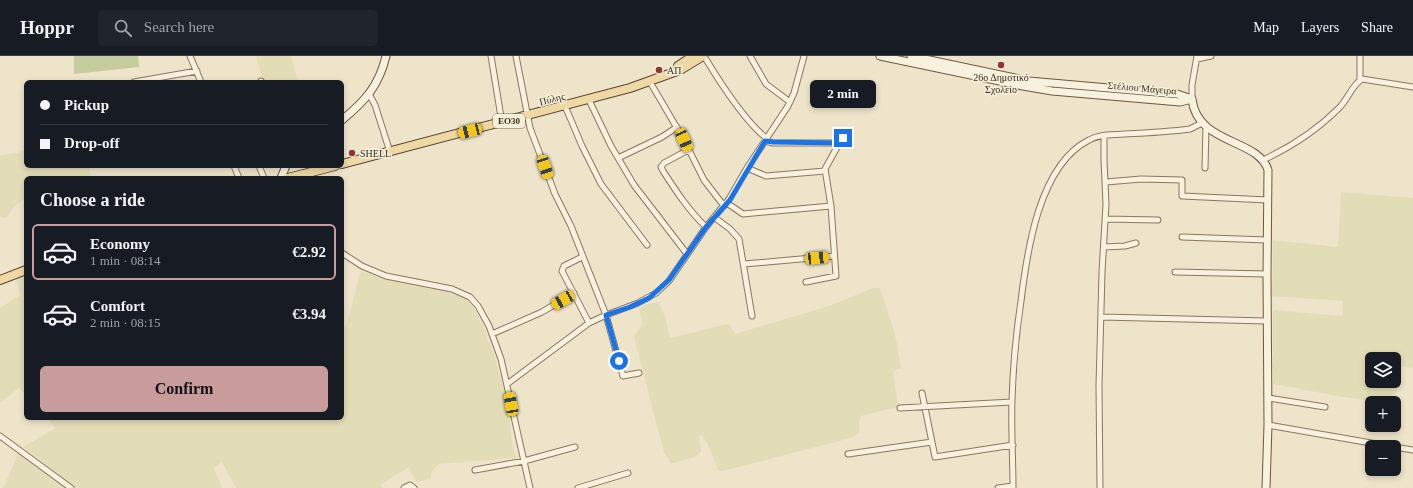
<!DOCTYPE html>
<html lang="en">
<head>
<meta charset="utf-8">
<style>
  body { margin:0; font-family:Georgia,serif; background:#20242c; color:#f1f3f6; height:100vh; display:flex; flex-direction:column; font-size:15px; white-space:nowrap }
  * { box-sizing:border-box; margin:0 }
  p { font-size:13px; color:#9ea1a6 }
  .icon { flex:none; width:22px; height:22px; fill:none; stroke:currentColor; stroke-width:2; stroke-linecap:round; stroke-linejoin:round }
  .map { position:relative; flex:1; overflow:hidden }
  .panel { position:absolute; left:24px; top:120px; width:320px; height:244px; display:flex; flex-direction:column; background:#171b24; border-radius:6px; box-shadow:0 2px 6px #0003 }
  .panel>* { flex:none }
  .top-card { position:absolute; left:24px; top:24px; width:320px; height:88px; border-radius:6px; box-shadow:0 2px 6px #0003; display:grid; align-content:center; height:88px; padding:0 16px; background:#171b24 }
  .buttons { position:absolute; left:1365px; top:296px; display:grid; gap:8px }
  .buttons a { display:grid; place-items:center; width:36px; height:36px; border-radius:6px; background:#171b24; box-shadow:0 2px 6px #0003; font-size:20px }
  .end { position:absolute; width:18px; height:18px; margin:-9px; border:5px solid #1a73e8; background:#fff; box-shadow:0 0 0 2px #fff }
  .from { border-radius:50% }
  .bubble { position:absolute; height:28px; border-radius:6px; background:#171b24; box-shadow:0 2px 6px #0003; font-size:13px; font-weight:700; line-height:28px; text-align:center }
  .car { position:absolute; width:12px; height:24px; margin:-12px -6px; border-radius:5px; box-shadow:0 0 3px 1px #0007; background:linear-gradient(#f5c518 24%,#345 0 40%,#f5c518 0 76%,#345 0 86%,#f5c518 0) }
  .top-card b { display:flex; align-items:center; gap:14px; height:38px; font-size:15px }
  .top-card b+b { border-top:1px solid #363941 }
  .top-card i { width:10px; height:10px; background:#f1f3f6 }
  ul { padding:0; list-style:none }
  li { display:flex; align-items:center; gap:12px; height:56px; margin:0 8px 6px; padding:0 8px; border:2px solid transparent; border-radius:6px }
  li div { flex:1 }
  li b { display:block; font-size:15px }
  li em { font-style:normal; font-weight:700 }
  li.current { border-color:#c89c9d }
  li>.icon { width:36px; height:36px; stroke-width:1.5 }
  h2 { padding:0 16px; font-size:18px; line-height:48px }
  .action { display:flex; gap:8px; margin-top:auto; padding:8px 16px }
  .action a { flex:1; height:46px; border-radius:6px; background:#c89c9d; color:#111; font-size:16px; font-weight:700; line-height:46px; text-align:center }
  header { display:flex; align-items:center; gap:24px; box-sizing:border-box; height:56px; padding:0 20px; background:#171b24; border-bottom:1px solid #363941 }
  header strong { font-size:19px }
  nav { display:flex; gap:22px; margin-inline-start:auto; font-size:14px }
  .search { width:280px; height:36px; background:#20242c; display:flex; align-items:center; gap:10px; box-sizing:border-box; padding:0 14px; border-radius:6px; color:#9ea1a6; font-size:15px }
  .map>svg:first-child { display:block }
</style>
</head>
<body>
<header>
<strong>Hoppr</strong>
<div class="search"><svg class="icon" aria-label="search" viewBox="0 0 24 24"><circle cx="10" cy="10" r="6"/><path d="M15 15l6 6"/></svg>Search here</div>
<nav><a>Map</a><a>Layers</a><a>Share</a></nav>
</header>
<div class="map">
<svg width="1413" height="432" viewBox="0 0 1413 432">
  <rect width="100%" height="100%" fill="#eee4ca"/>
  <!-- farmland -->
  <path fill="#e3ddb7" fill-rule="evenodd" d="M256,0H291L298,26H263Z
    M26,94V110H89L91,120L88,122H26V141L14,151L6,162L0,161V99L18,97Z
    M1341,136L1413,142V312L1399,310L1394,348L1343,341L1273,328V254L1342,260L1343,245L1272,240L1273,184L1338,191ZM1372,303H1394V325H1372Z
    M361,215L384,223L445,235L464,241L470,247L479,261L495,301L509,353L512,388L516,402L439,408L432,415L430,423L416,426L409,411L380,429L382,432H236L222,406L214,412L222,432H76L23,391L56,372L47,362H342V270H346Z
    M26,220V339L19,332L0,347V252L20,239L16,224Z
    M873,232H880L895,278L901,312L893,315L898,351L861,360L859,365V377L851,382L750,408L722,415L718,414L707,386L701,379H699L701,396L694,401L674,407H671L664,397L634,281L643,267L639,253L647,248L658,246L665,260L670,282L726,268H729L735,278L829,250Z
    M19,397L66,432H3Z"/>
  <!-- green -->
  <path fill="#c5cc9d" d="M74,0H138L139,11L74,18Z"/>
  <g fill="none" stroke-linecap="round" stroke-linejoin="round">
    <!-- street casing -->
    <g stroke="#8a775e" stroke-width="7">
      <path id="street" d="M190,0L201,26
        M491,0L502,67
        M516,0L530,72L555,138L571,170L606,259L623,320L639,317
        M704,0C719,25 744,64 766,82
        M750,0L766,28L790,46
        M1197,3L1211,0
        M1360,24V0
        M261,25V26
        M134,26L197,15
        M650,26L684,84L704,124L724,150
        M369,38L375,49L390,96
        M1192,43V29L1197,0
        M589,44L611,90L634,129L687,198
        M565,50L582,90L601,128L647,189
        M765,85L773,87H840
        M688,94L664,107L661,111L663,115C676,135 689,155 706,171
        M618,102L662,81L677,71
        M1263,104C1291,91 1317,74 1339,52C1348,43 1352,29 1362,23L1413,31
        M234,110L239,122
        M259,110L264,122
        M747,112L766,120L825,115
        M1205,112L1206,70
        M1106,126L1141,123L1182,124V140L1268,144
        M727,147L743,158L831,150
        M714,161L730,173L739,183L752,260
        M1105,163L1158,164
        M1182,181L1267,184
        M1104,191L1125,190L1136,187
        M342,197L362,210L386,220L452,233L470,241L478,250L489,270L501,303L530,432
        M582,201L564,210L562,215L589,267
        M744,208L834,200
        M1175,216L1267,218
        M806,226L836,220L831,150L825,113L846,75
        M1102,261L1267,265
        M492,278L542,256L574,237
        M507,328L589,267L606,259L638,247L656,237L669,225L706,171L729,143L747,112L788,50L794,37L804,0
        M922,337L935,401L1013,389
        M1268,342L1325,351
        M900,352L1012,346
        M1268,369L1394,391
        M0,380L71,432
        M1394,391L1413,394
        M848,398L932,386
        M475,414L524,405L575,391
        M404,432L410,429L414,432
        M578,432L628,417
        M998,432L1013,430
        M1013,432C1013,403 1011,374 1012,344C1013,311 1016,278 1021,245C1027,195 1039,109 1089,84C1099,78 1112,79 1124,78C1146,77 1168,76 1190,73L1202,67
        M1100,432L1099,329L1102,216L1106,148L1104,104V80"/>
    </g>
    <!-- secondary casing -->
    <g stroke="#6c5841" stroke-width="9">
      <path id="secondary" d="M880,0L1023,30L1052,35L1180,46L1192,43
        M911,0L1029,25L1177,38L1192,43
        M1192,43C1197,89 1258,82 1268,114L1267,218L1268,369L1266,432
        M342,64C365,45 379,30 386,0
        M281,122L286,110"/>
    </g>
    <!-- primary casing -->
    <g stroke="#584532" stroke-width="10">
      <path id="primary" d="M678,10L693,0
        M342,108L630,32L680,14L703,0
        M288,122L335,110
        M0,224L26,214"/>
    </g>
    <!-- street -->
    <use href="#street" stroke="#f8f1dd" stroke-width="5"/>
    <!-- secondary -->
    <use href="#secondary" stroke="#f8f1dd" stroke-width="7"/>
    <!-- primary -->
    <use href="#primary" stroke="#eed9a4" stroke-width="8"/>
  </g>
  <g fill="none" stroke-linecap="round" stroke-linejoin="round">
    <!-- route -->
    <path stroke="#1a73e8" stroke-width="5" d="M619,305L606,259L630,251L649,242L669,224L706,171L730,144L765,85L773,86L840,87L843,82"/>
  </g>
  <!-- markers -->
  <g fill="#973230" stroke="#f5eed9" stroke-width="1.5">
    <circle cx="1001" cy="9" r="4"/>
    <circle cx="659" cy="14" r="4"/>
    <circle cx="352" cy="97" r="4"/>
  </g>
  <g text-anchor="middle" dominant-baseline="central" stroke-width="3" stroke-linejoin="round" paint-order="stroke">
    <!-- shield labels -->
    <rect fill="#f5eed9" stroke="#736858" stroke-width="1" x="493" y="58" width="32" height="14" rx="3"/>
    <g font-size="9" font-weight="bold" fill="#3b2e21">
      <text x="509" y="65">ΕΟ30</text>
    </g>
    <!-- poi labels -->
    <g font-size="10" fill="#3b2e21" stroke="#f5eed9" text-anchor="start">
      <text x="667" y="14">ΑΠ</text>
      <text x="1001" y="21" text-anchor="middle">26ο Δημοτικό<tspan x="1001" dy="12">Σχολείο</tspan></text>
      <text x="360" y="97">SHELL</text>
    </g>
    <!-- street labels -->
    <g font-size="10" fill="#3b2e21" stroke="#f5eed9">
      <text transform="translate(1142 32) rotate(5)">Στέλιου Μάγειρα</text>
      <text transform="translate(552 43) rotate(-14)">Πύλης</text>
    </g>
  </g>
</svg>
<div class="buttons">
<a><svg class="icon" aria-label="layers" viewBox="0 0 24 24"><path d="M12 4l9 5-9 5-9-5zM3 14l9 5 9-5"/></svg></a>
<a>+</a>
<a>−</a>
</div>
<i class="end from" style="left:619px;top:305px"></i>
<i class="end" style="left:843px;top:82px"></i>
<div class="bubble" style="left:810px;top:24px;width:66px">2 min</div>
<i class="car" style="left:470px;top:75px;rotate:256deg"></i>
<i class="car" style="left:684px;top:84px;rotate:156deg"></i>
<i class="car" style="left:545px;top:111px;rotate:161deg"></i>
<i class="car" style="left:817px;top:202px;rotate:85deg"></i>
<i class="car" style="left:563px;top:244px;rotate:240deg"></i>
<i class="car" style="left:511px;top:348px;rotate:350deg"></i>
<div class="top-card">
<b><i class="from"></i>Pickup</b>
<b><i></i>Drop-off</b>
</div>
<section class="panel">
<h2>Choose a ride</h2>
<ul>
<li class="current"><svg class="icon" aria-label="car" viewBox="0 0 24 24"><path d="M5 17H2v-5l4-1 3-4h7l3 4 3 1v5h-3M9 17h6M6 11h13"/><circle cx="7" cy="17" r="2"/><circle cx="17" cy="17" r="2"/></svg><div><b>Economy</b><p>1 min · 08:14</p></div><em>€2.92</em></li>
<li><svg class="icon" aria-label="car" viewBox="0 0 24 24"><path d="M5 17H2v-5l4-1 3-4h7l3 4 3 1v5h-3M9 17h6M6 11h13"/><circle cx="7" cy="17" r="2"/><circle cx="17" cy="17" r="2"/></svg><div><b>Comfort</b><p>2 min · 08:15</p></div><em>€3.94</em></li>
</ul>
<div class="action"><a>Confirm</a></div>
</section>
</div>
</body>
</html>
